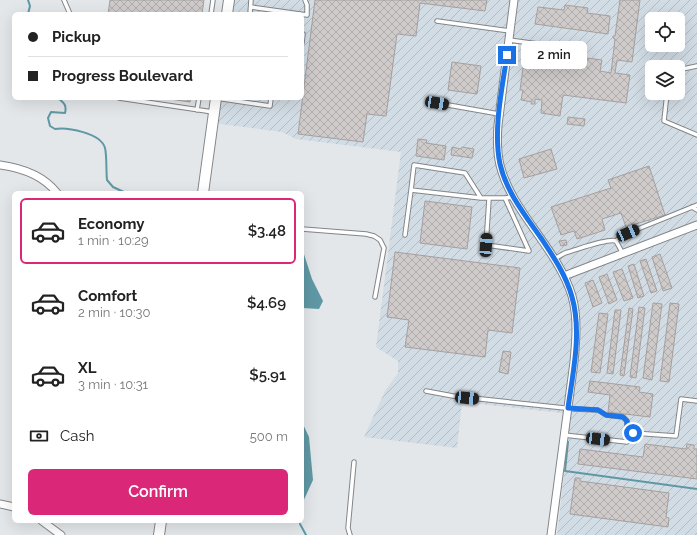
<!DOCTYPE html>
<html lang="en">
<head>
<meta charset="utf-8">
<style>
  body { margin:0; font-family:Raleway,sans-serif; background:#f6f6f6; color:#222; height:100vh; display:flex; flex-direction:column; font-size:15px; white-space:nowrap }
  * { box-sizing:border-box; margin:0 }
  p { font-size:13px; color:#767676 }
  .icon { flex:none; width:22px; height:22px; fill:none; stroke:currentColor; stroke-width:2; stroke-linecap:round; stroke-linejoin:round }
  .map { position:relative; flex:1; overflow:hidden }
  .side { position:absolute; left:12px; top:191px; width:292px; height:332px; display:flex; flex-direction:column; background:#fff; border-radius:6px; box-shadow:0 4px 16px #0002 }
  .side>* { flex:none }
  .banner { position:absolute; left:12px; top:12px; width:292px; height:88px; border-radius:6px; box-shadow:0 4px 16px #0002; display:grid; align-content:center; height:88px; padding:0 16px; background:#fff }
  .fabs { position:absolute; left:645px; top:12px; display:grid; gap:8px }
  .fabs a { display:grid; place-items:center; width:40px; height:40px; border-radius:6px; background:#fff; box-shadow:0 4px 16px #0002; font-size:20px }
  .end { position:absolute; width:18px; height:18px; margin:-9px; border:5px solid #1a73e8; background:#fff; box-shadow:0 0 0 2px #fff }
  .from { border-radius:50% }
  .bubble { position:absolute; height:28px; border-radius:6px; background:#fff; box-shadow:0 4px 16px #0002; font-size:13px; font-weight:600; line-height:28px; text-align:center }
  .car { position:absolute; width:12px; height:24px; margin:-12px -6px; border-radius:5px; box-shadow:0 0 3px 1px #0007; background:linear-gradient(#222 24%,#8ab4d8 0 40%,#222 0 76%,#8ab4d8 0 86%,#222 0) }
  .banner b { display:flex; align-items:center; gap:14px; height:38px; font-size:15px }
  .banner b+b { border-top:1px solid #e0e0e0 }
  .banner i { width:10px; height:10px; background:#222 }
  ul { padding:7px 0 0; list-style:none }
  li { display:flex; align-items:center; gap:12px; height:66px; margin:0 8px 6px; padding:0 8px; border:2px solid transparent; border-radius:6px }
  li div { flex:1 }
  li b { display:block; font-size:15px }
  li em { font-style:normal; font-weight:600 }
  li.selected { border-color:#db2777 }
  li>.icon { width:36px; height:36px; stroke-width:1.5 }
  .pay { display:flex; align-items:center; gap:10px; height:44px; padding:0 16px; font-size:15px }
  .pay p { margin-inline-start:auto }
  .button { display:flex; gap:8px; margin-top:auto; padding:8px 16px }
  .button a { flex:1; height:46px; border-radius:6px; background:#db2777; color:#fff; font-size:16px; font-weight:600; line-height:46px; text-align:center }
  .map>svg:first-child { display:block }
</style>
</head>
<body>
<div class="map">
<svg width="697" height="535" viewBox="0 0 697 535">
  <defs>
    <pattern id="industrial-furrows" width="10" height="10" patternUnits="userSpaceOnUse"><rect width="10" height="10" fill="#d2dce4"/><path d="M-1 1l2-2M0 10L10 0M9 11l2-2" fill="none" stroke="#b3bcc3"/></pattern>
    <pattern id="building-cross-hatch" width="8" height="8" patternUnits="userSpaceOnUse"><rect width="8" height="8" fill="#cfcbca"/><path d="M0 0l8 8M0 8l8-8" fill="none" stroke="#b1adac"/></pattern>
  </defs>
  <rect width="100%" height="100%" fill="#e3e7ea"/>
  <!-- industrial -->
  <path fill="url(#industrial-furrows)" fill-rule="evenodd" d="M229,0H697V535H557L571,414L462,402L457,448L364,437L385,391L398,373V361L376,347L401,152L296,139L282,132L213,123L216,98H302V14H227ZM652,19H678V45H652ZM652,67H678V93H652Z"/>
  <!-- water -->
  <path fill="#5f98a4" d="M302,248L312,279L323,301L319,309L302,308Z
    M302,422L309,437L313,480L302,504Z"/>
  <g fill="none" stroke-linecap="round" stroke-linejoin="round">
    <!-- stream -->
    <path stroke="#5f98a4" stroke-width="2" d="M28,0L30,6L28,14
      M58,98C64,103 67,105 65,113L51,112L48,118L50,126L55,129C67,127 101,133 105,148C107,156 106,172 107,180L113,187L126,193
      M568,442L565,471L697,489
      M300,524L306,535"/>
  </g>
  <!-- building -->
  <path fill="url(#building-cross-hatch)" stroke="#a5a0a0" d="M110,0H204L202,14H108Z
    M315,0H487L485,11L420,3L416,36L397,34L386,116L367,114L363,142L298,134Z
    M620,0H640L632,62L617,60L615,73L630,75L626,103L563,95L560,116L541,113L542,100L535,99V104H531L532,102L521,100L523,90H520L524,61L532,62L533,60L578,66L579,57L602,60L600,71L611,73L615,39L613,38V36H615Z
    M565,5L588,8L587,13L610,16L608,34L535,24L538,7L564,10Z
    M452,62L481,66L477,94L448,90Z
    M163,98H191L190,102Z
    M568,117L585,119L584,126L567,124Z
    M418,139L427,140L426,143L446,146L444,160L416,156Z
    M452,147L461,149L462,147L474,149L472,158L451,155Z
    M551,149L557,169L524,178L519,159Z
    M649,166L665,215L626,227L621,213L602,219L605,230L577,239L574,231L561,235L551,207L611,188L608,180Z
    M425,201L472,207L467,249L420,243Z
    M566,240L567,245L561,246L559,241Z
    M395,252L520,268L512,333L488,330L485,357L405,347L409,320L387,317Z
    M660,254L672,288L663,291L652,257Z
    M646,259L657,291L651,293L640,261Z
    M634,264L644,296L638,298L628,266Z
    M622,269L633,298L624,301L613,272Z
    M607,274L617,300L609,304L599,277Z
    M593,280L602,303L593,307L585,283Z
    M653,303L662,304L652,380L643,378Z
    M670,303L679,304L669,382L660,381Z
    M639,307L645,308L636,378L630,377Z
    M629,308L633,309L624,376L620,375Z
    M615,310H621L613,374L607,373Z
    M599,313L608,314L600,373L591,372Z
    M503,351L511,352L508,374L499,372Z
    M590,381L640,387L639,392L653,394L650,417L608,412L610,395L588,392Z
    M645,444L686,449L687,444L694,445V449H697V479L578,464L580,449L643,457Z
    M575,478H580V481L669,493L666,517L669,518L668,527L570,514Z"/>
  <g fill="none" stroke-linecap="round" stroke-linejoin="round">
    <!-- lane casing -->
    <g stroke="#838689" stroke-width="5.5">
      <path id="lane" d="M64,0L70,14
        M251,7L307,15V5L305,0
        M211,14L213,0
        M250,14L251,0
        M437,21L510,31
        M302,34H303L302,43
        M509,40L575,49
        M678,70L697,66
        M667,93L664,121L697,135
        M119,98L213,112
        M216,98L270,106L271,98
        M437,103L499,114
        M197,110L199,98
        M481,198L411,190L414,165L465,173L481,198H505L513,197
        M489,199L486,245L529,251L505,198
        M692,207L697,210
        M302,229L366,234L374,236L380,240L384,248L375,297
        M405,235L411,190
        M616,241L620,237L628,233L697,205
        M616,241L623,254
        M554,259C559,257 563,253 568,252C579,249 608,238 616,241
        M426,391L453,396L574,409L598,410L606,415L623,417L627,421V438L633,433L676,436L681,399L697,401
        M564,435L627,442V438
        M350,535L348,528L354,462"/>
    </g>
    <!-- street casing -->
    <g stroke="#838689" stroke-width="9">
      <path id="street" d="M514,0L498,125C497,138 497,152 500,165C511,211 558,249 572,296C578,317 576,340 574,362L551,535
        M0,165C22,168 43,175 57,193
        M564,276L697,225
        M0,504L14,507
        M42,521L61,535"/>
    </g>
    <!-- secondary casing -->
    <g stroke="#838689" stroke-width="12">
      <path id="secondary" d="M227,14L229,0
        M203,193L216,98
        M159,535L161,521"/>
    </g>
    <!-- lane -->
    <use href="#lane" stroke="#fff" stroke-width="3.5"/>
    <!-- street -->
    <use href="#street" stroke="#fff" stroke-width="7"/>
    <!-- secondary -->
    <use href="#secondary" stroke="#fff" stroke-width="10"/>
  </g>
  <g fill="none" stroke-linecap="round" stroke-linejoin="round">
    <!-- route -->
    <path stroke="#1a73e8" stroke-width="5" d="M507,55C502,89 493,130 500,164C506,191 525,215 541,238C553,256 566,275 572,297C582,332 573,372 568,408L598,410L606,415L623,417L627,421V438L633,433"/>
  </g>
</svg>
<div class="fabs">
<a><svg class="icon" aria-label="locate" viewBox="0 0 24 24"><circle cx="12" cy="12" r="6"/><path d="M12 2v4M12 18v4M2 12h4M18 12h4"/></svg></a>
<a><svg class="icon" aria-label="layers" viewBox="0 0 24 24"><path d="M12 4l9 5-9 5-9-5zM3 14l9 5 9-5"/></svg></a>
</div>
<i class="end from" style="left:633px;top:433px"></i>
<i class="end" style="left:507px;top:55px"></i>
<div class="bubble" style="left:521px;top:41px;width:66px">2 min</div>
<i class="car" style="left:437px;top:103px;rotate:100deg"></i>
<i class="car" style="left:628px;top:233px;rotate:67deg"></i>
<i class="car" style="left:486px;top:245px;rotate:4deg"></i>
<i class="car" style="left:467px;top:398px;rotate:96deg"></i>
<i class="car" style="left:598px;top:439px;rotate:97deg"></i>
<div class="banner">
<b><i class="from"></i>Pickup</b>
<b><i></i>Progress Boulevard</b>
</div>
<section class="side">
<ul>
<li class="selected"><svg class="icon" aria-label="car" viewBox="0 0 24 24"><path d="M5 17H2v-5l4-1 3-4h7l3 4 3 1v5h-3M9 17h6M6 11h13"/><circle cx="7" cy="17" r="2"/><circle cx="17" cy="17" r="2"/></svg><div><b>Economy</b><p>1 min · 10:29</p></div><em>$3.48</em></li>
<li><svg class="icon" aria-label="car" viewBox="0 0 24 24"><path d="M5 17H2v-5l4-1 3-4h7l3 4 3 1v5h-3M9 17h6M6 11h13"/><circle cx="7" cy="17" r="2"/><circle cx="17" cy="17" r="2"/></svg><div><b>Comfort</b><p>2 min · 10:30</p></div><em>$4.69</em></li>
<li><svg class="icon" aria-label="car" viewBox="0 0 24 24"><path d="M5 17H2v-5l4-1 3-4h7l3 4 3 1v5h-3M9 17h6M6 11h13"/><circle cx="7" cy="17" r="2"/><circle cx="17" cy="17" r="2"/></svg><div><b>XL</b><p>3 min · 10:31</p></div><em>$5.91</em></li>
</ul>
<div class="pay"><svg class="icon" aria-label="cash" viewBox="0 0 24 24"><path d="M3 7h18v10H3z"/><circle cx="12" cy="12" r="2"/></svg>Cash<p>500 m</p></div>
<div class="button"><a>Confirm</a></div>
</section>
</div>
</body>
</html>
